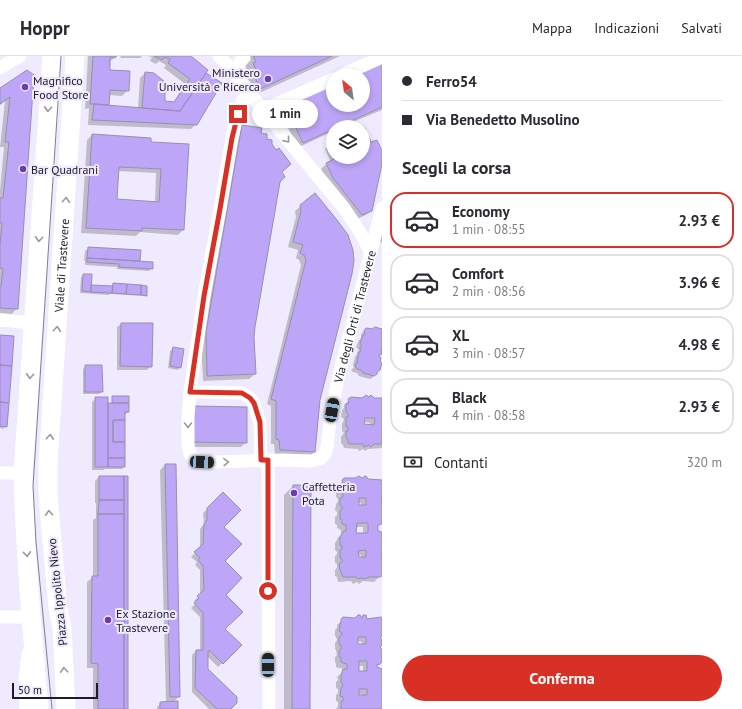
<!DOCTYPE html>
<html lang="it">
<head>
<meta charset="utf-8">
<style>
  body { margin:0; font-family:"PT Sans",sans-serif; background:#f2f2f3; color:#2b2b33; height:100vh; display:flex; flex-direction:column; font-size:15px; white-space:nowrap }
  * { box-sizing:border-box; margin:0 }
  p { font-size:13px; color:#7c7c81 }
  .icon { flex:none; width:22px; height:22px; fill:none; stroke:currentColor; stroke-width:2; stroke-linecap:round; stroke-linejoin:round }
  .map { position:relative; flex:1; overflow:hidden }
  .drawer { display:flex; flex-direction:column; background:#fff; width:360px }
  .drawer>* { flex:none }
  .top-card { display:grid; align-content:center; height:88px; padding:0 20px; background:#fff }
  .needle { width:26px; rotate:331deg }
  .tools { position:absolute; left:326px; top:12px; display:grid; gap:8px }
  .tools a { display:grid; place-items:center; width:44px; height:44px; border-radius:50%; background:#fff; box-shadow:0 2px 6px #0003; font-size:20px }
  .scale { position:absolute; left:12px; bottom:10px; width:86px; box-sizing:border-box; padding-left:4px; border:2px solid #1f1c28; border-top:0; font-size:11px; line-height:14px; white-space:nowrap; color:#1f1c28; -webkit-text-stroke:3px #efeafe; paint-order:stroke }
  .end { position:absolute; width:18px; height:18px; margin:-9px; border:5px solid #d93025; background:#fff; box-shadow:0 0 0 2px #fff }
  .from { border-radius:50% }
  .bubble { position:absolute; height:28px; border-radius:14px; background:#fff; box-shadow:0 2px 6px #0003; font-size:13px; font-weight:700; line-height:28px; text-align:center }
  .car { position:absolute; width:12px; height:24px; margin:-12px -6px; border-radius:5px; box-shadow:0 0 3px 1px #0007; background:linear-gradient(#222 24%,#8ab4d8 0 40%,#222 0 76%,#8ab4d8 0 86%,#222 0) }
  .top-card b { display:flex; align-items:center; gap:14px; height:38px; font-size:15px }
  .top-card b+b { border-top:1px solid #e1e1e2 }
  .top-card i { width:10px; height:10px; background:#2b2b33 }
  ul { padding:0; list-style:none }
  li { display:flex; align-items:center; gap:12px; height:56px; margin:0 8px 6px; padding:0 12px; border:2px solid #e1e1e2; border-radius:16px }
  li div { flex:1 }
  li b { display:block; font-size:15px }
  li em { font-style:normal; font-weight:700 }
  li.selected { border-color:#d93025 }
  li>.icon { width:36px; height:36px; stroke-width:1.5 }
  h2 { padding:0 20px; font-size:18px; line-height:48px }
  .pay { display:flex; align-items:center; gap:10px; height:44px; padding:0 20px; font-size:15px }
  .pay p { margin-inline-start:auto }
  .action { display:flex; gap:8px; margin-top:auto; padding:8px 20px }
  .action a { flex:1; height:46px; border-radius:24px; background:#d93025; color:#fff; font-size:16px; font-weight:700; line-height:46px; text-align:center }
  header { display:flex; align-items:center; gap:24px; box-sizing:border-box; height:56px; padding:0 20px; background:#fff; border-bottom:1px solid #e1e1e2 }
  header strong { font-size:19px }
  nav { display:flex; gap:22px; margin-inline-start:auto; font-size:14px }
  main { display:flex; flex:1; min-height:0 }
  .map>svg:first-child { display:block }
</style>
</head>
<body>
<header>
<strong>Hoppr</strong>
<nav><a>Mappa</a><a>Indicazioni</a><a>Salvati</a></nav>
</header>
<main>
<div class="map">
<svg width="382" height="653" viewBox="0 0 382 653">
  <rect width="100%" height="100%" fill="#efeafe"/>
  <!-- shadow -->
  <path fill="#0003" fill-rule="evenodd" d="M88,0H117L109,6V15L128,34L122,40L109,39L108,50L138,53L140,22L145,17L164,46L173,47L185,28L164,12L166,9L159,5L156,8L150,5L152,1L147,0H189L205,17L220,27L196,68L191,73L88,69L89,52L85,53Z
    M120,0H142L140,2H121Z
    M249,0H340L251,41L243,25L247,22L244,17L247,14L245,10L251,4Z
    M382,7V54L353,66L355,71H333V101H363V74L371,87L382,97V103L371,154L366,159L357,163L328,127L321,113L326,108L331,106L325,93L331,88L327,78L297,92L285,64L278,67L274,59L279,54L333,49H363V19Z
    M27,15L17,252L12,258L0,257V134L4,91H0L5,45L0,49V34Z
    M243,70L260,77L266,84L281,116L253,281L255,318L249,323L203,325L201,282L238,75Z
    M92,79L150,87L188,89L183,174L178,179L140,176L136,180L81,177L87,84ZM118,115L156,117L155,146L116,144Z
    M301,150L347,180L319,344L314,396L309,401L275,399L274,388H271V350L267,348L301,209L299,204L296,202L298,194L288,191L296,161L295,155Z
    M382,173V187L380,185Z
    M89,192L140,195L139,206L152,212L149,215L117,213V211L85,209V205H84L85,195Z
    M84,219L90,230L112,231L113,228L146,239L145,240L110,238L109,239L80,237L81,221Z
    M121,268L151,310L147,314H117V271Z
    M365,274H382V293L381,294L382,297L379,300V314L372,322L370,323L359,320L357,317L353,316L351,314L354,311L353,309L355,301L357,298V296L359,294L356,291L359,284L361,282V278Z
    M0,280L6,370L3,373L0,372Z
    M173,292L180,311L178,314L168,312L170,295Z
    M86,310L102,335L99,338H83V313Z
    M113,341H128V356L124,360V410L122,413H105L103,414H92V346L96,342L107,348H112V342Z
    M382,343V392L368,393L365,395L363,393L359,395L358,393L344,392L343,389L341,387V381L344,377L342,375V368L343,366L344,363L341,361L342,354L344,352V349L349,344ZM363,366L370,367V369H363Z
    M189,356L246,386L241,391H189Z
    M165,409L179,640L173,647L177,653H157V651L161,647H166L160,414Z
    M99,421L127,653H93V612H87V526L93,521V464L96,462V447H95V425Z
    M344,423H363L368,424H380L382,426V437L379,442L382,445L380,449L382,455V463L381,467L377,471V476L382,480V490L380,501L382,507V516L381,519L374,526L363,525L359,528L357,526L353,528L351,525L338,526L337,521L335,520V514L337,512V508L335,507V500L337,498V496L335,494V487L337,484V483L341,478V474L337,472V469L335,468V461L337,459V456L335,454L336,448L338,445V443L336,441V435L338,432V430ZM358,447H361V450H358ZM356,471H363V478H355ZM358,499H361V502H358Z
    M293,430L309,653H284V439Z
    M223,438L224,573L241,589L218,611L207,600V613L230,653H209L192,636V599L196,595H200V561L191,552L196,547L194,545L200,539V514L195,509L197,506L191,501L200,492V473L204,468L203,457Z
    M364,560L367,564L382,568V577L379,582V591L382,594V600L381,606L376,611L382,616V653H336L338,650V646L336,645V639L338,637V633L336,632V626L338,624L337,621L342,616V612H338L336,611V608L335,606V601L337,599L336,594L335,593V587L337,584L336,581L335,580V574L337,572V569L344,562L361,563ZM357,585L362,586V589H357ZM358,610H363V616H358ZM358,638H362V640H358Z"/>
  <!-- building -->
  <path fill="#bda6f7" stroke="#978fae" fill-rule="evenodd" d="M93,0H117L114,2L110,1V14L130,15L129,35L110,34L109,49L94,48H90Z
    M154,0H191L208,14L180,55L142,52L145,16L154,17L165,26V45L174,46L190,23L168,7L170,3L164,1L162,4Z
    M253,0H332L260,33L252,15L256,14L253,7L256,6Z
    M382,6V51L353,64L357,71H333V76L332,74L303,87L290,60L283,63L279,53L333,28V49H363V19H354Z
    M27,14L34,19L18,253L0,252V230H1L3,213L0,212V189L2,167H0V142H3L9,86H5L10,41L0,48V32Z
    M206,17L222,27L197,69L92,64L94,48L180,55Z
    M242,69L262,72L261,77L267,78V83L272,84V88L276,94L279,92L291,108L282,116L285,121L280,126L255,271L254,281L256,318L207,320L206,276Z
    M363,72H365L371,86L377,84L382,95V108L372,155L362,159L333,122L326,107L336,102V101H363Z
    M92,78L151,82V86L189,88L184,174L142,172V175L86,172ZM119,111L161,113L159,146L117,143Z
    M315,137L337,164L348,179L353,194L354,205L352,218L320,344L315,396L280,394L279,384L276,383V345L271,343L306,204L304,199L300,197L303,189L293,186L301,155L300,149Z
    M88,191L141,194L140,205L87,202Z
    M87,202L153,206V213L119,211V208L87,206Z
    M83,218H92L91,236L82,235Z
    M113,227L127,228L126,238L112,237Z
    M127,228L141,229V239L126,238Z
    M91,229L113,230L112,237L91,236Z
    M141,229L147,230V240L141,239Z
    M121,267H153L152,311L120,310Z
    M375,271L382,273V293H381L382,298L379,299L381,302L380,305L382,307L380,314L377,316V318L374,320L363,317L361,314L357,313L355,310L356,307H358L357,305L359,296L361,295L360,293V291L362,290L360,287L363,279L365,278L364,276L365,273L367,272L372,273Z
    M0,279L14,280L12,310L0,309Z
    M173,291L184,293L181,312L170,310Z
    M0,309L12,310L9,347L0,346Z
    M85,309H102L103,336H85Z
    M366,339L369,341L371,339L374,342H382V388H374L371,391L369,389L364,391L363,388H350L348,387V384L346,382V375L348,374V371L346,370V361H348V358L346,356V348L349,347L348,343L351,341L362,342ZM365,362H375L374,369L364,368Z
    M112,340H129V347H112Z
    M95,341H108V411H95Z
    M0,346L9,347L7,371L0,370Z
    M108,347H129V356H125V364H113V386H125V402H108Z
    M194,350L247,351V387L193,386Z
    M113,364H125V386H113Z
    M108,402H125V411H108Z
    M165,408H176L180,641H170Z
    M99,420H124V444H99Z
    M124,420H128V653H124Z
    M359,420L362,422L365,420H366L368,423L382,424V441L381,442L382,443L381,449L382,450V468L378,469V475L382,476V493L381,495L382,499L381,501L382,503V520L380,521H369L367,522L364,523L362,522L358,523L356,521H343L340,514L339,508L342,506V503L340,502V494L342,493V490L340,489V481L342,479V477L344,475H346V469L342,468V464L340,463V455L342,453V451L340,449V442L343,441V437L340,435V428L343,427L342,424L344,422H355ZM359,442H366V449H359ZM357,467H368V477H356ZM366,494V501H359L358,495Z
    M293,429H311L310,653H292Z
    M223,436L241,454L224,471L242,488L225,505L242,522L226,539L243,556L225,573L242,589L223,608L210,595H208V613L237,641V647L231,653H217L195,632L196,594H203V557L194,547L199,542L197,540L204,534L203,510L198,504L200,502L194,496L203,488L204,468L207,464V452Z
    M99,444H124V458H98Z
    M98,458H124V653H98V608L91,607L92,520H98Z
    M358,559H360L362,562L363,559H366L367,563L381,561L382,564V580L380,581L382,584L381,587L382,589L380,591L382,593V606L379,609L377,608V611L382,613V653H341V646L343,645V641L340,640L341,633L342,631L343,628L341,626V619L342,618V615L344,613H347V608L343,607L341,606V602L339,601V595L341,593V589L339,588V581L342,579L341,576L339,575L340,568L341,567V563L343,561L355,562ZM358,581H366V588H358ZM359,605H367V615H359ZM359,633H367V639H359Z
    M178,645V653H160V646Z"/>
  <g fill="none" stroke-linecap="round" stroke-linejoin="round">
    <!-- minor -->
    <g stroke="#fff" stroke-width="13">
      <path d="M219,0L234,16L263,54L344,152L358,173L370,195"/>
      <path d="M0,12L20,0"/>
      <path d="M234,16L244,0"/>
      <path d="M342,19L382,1"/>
      <path id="s1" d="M247,34L236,64L232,82L220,153L204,240L190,336L188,361V389L190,398L195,403L200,405L215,406L282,404L311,405L320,403L325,398L327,391L330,364L338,323L382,152"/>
      <path d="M263,54L333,23"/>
      <path d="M0,264L33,267"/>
      <path d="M190,336L242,337L250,342L254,347L260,367L261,404"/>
      <path d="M268,404L269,653"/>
      <path d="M0,417H23"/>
      <path d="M0,561H30"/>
      <path d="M26,653L25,623L28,597"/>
    </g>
    <!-- secondary -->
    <g stroke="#fff" stroke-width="19">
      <path d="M39,653C32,574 25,496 23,417L52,0"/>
      <path id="s2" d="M66,653L62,572L58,553L50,463L48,436V406L75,0"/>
    </g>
    <!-- tram -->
    <path stroke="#827e8e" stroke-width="1" d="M52,653L36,486L33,430L61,0"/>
  </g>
  <!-- one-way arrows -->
  <defs><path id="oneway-chevron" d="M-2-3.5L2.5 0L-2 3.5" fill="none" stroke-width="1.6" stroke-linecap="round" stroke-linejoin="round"/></defs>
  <g stroke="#9a999e">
    <use href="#oneway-chevron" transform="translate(48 53) rotate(94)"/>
    <use href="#oneway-chevron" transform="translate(287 84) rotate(51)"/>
    <use href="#oneway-chevron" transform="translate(66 144) rotate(-86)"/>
    <use href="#oneway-chevron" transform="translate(39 183) rotate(94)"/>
    <use href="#oneway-chevron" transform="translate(57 273) rotate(-86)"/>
    <use href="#oneway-chevron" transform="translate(30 320) rotate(94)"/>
    <use href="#oneway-chevron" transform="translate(188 369) rotate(90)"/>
    <use href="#oneway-chevron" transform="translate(50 381) rotate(-86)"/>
    <use href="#oneway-chevron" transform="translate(226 406) rotate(-2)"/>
    <use href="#oneway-chevron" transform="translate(49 457) rotate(-94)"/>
    <use href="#oneway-chevron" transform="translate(27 498) rotate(86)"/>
    <use href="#oneway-chevron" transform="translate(64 614) rotate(-93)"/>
  </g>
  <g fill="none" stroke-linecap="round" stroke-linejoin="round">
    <!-- route -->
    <path stroke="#d93025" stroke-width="5" d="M238,58L232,82L220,153L204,240L190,336L242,337L250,342L254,347L260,366L261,404H268V535"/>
  </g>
  <!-- markers -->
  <g fill="#6a3bb2" stroke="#efeafe" stroke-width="1.5">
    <circle cx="268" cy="23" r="4"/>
    <circle cx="25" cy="31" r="4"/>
    <circle cx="23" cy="113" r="4"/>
    <circle cx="294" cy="437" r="4"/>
    <circle cx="108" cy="564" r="4"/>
  </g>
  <g text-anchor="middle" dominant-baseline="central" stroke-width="4" stroke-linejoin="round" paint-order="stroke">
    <!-- poi labels -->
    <g font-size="12" fill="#1f1c28" stroke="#efeafe" text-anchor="start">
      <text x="260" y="16" text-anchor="end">Ministero<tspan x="260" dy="14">Università e Ricerca</tspan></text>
      <text x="33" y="24">Magnifico<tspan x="33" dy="14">Food Store</tspan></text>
      <text x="31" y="113">Bar Quadrani</text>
      <text x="302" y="430">Caffetteria<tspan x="302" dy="14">Pota</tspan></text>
      <text x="116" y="557">Ex Stazione<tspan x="116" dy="14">Trastevere</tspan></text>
    </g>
    <!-- street labels -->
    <g font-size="12" fill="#1f1c28" stroke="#efeafe">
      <text stroke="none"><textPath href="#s2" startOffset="445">Viale di Trastevere</textPath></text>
      <text stroke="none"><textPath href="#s1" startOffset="651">Via degli Orti di Trastevere</textPath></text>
      <text transform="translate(57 536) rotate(-96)">Piazza Ippolito Nievo</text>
    </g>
  </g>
</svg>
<div class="tools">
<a><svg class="needle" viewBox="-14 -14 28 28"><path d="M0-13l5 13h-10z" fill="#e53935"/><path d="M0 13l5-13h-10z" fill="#7c7c81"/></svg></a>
<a><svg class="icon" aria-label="layers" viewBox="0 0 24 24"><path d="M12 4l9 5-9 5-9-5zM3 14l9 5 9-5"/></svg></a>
</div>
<div class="scale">50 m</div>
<i class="end from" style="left:268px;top:535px"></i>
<i class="end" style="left:238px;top:58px"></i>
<div class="bubble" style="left:252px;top:44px;width:66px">1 min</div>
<i class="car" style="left:332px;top:354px;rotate:10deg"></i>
<i class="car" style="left:202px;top:406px;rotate:93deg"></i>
<i class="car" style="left:268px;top:609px;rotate:0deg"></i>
</div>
<section class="drawer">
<div class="top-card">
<b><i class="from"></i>Ferro54</b>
<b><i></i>Via Benedetto Musolino</b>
</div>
<h2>Scegli la corsa</h2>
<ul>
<li class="selected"><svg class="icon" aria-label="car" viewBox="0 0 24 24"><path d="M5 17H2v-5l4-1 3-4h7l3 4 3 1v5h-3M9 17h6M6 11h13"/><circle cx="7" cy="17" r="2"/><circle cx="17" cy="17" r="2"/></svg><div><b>Economy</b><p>1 min · 08:55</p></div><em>2.93 €</em></li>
<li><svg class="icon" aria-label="car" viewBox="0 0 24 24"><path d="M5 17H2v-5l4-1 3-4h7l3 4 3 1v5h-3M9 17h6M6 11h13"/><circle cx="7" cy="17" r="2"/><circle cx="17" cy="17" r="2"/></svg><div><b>Comfort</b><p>2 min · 08:56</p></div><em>3.96 €</em></li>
<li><svg class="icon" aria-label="car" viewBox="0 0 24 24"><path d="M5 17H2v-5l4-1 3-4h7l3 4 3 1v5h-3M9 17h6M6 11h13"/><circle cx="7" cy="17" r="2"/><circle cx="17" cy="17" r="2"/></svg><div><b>XL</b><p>3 min · 08:57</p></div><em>4.98 €</em></li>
<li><svg class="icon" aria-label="car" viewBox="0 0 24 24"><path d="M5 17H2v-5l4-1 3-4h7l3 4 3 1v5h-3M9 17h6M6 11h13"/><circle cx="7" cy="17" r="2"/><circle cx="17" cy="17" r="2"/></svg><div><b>Black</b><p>4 min · 08:58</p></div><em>2.93 €</em></li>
</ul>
<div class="pay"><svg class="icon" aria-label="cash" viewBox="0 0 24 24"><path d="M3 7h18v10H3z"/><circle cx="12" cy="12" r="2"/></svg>Contanti<p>320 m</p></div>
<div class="action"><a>Conferma</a></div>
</section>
</main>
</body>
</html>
